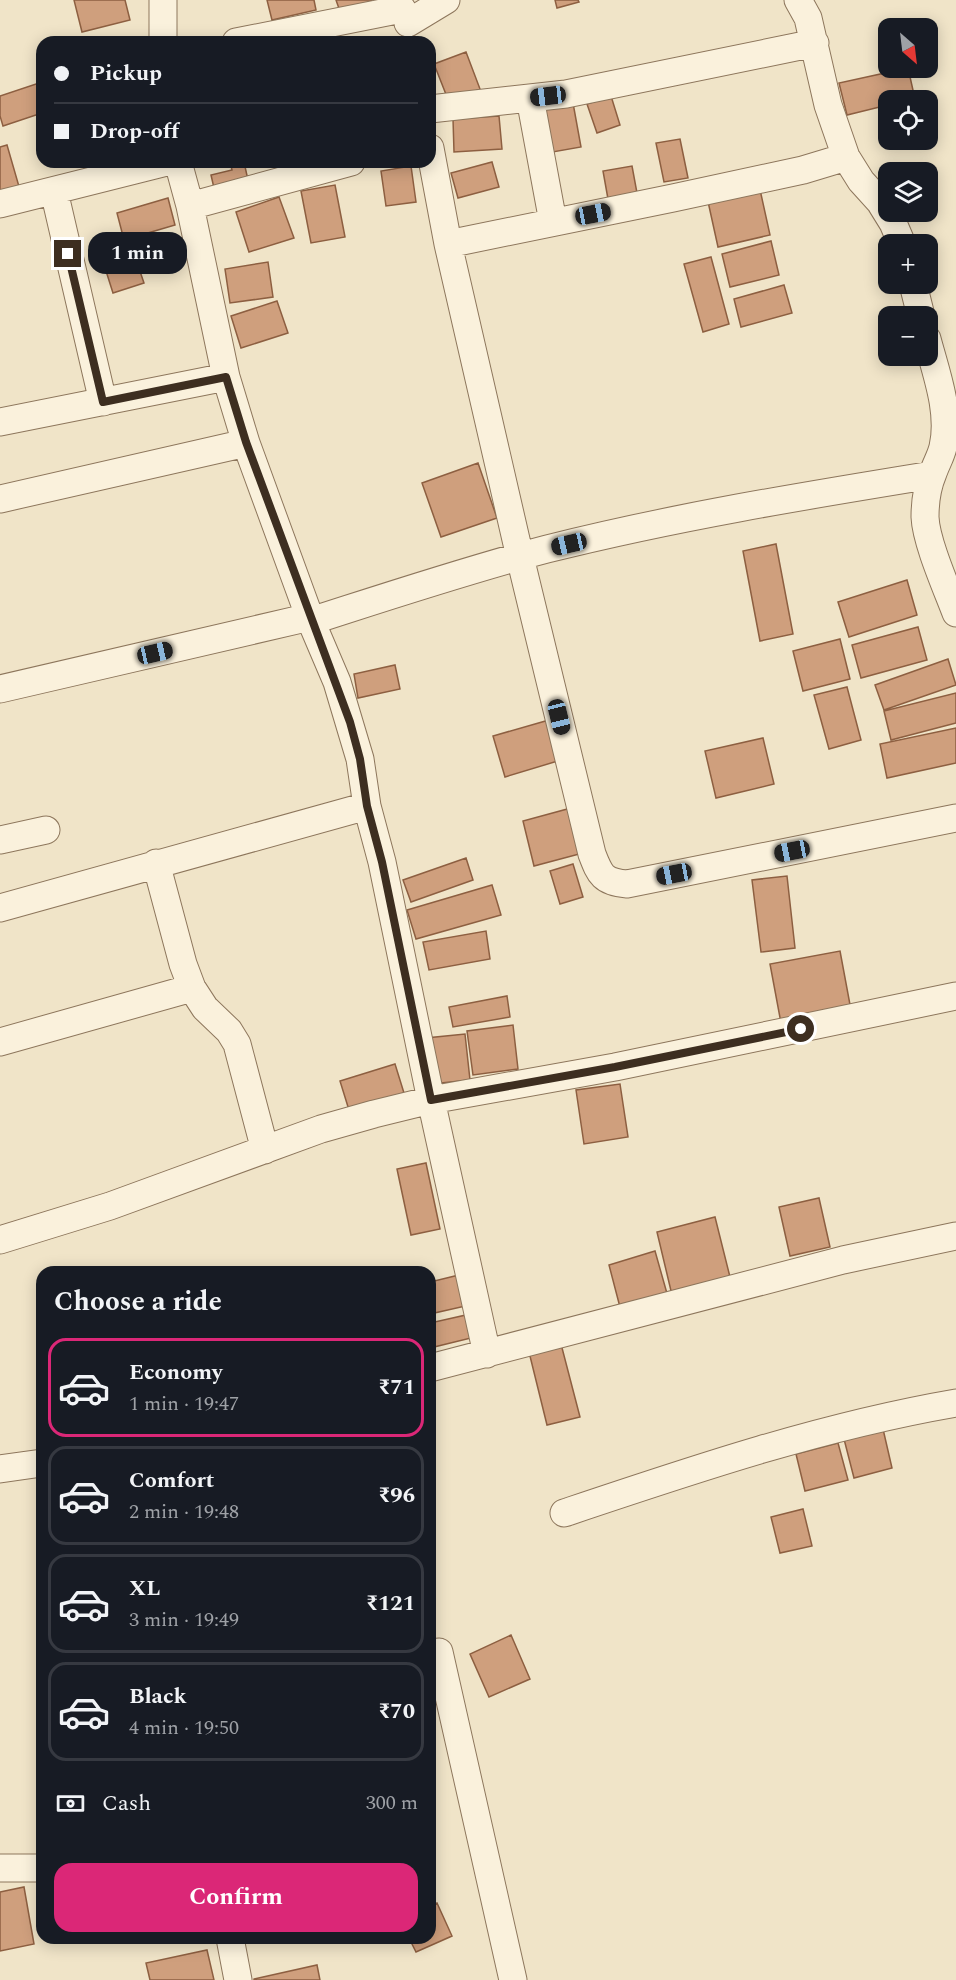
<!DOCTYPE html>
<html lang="en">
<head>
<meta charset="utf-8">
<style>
  body { margin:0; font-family:Spectral,serif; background:#242831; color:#f1f3f6; height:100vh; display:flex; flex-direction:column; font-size:22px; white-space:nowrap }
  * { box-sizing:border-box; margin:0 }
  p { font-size:20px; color:#9ea1a6 }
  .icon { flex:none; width:33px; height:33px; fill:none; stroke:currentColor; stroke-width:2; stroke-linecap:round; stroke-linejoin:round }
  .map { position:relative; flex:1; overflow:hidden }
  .details { position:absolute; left:36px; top:1266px; width:400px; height:678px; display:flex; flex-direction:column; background:#171b24; border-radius:18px; box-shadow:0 3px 15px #0003 }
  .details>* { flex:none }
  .top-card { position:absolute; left:36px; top:36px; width:400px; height:132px; border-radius:18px; box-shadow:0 3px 15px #0003; display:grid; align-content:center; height:132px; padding:0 18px; background:#171b24 }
  .needle { width:39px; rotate:152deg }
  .tools { position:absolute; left:878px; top:18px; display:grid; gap:12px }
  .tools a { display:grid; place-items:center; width:60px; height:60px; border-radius:12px; background:#171b24; box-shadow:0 3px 15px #0003; font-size:30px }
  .end { position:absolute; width:27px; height:27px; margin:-14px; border:8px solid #3d2e20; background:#fff; box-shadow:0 0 0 3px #fff }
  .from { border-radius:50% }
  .bubble { position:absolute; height:42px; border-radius:18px; background:#171b24; box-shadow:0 3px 15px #0003; font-size:20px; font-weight:700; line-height:42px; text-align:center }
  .car { position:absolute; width:18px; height:36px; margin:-18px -9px; border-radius:8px; box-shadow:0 0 4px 2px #0007; background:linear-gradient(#222 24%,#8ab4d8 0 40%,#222 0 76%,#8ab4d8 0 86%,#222 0) }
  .top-card b { display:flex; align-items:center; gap:21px; height:57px; font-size:22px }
  .top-card b+b { border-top:2px solid #363941 }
  .top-card i { width:15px; height:15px; background:#f1f3f6 }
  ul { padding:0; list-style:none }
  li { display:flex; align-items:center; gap:18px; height:99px; margin:0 12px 9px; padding:0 6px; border:3px solid #363941; border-radius:18px }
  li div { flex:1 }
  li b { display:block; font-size:22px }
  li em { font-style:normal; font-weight:700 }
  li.current { border-color:#db2777 }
  li>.icon { width:54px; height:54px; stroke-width:1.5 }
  h2 { padding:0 18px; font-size:27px; line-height:72px }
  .pay { display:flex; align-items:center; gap:15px; height:66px; padding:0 18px; font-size:22px }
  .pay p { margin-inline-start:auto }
  .action { display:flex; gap:12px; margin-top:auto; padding:12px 18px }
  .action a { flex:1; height:69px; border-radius:18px; background:#db2777; color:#fff; font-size:24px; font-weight:700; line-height:69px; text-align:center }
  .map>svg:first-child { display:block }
</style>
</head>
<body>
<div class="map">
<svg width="956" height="1980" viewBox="0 0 956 1980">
  <rect width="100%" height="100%" fill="#f0e4c8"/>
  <!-- building -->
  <path fill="#cf9f7d" stroke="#8d5f41" stroke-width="1.5" d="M74,0H125L130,20L82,32Z
    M267,0H314L316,10L272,20Z
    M336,0H371L373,5L342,17Z
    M555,0H578L579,2L557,8Z
    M466,52L480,89L449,102L434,64Z
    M908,68L915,99L888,100V105L847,115L839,83Z
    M42,82V113L3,126L0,116V96Z
    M611,96L620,125L597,133L587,104Z
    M573,103L581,147L547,153L539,108Z
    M499,116L502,149L454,152L453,119Z
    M680,139L688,178L664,182L656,143Z
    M7,145L20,190L0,197V147Z
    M230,162H244L248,180L214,188L211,175L232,170Z
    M492,162L499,187L458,198L451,173Z
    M411,166L416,202L386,206L381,171Z
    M632,166L637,193L608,199L603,171Z
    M335,185L345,237L311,243L301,191Z
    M759,185L770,235L718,247L707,197Z
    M279,197L294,238L249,252L236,212Z
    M168,198L175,225L124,240L117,213Z
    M771,241L779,275L730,287L722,254Z
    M130,242L144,283L113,293L100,252Z
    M711,257L729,324L703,332L684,264Z
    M268,262L273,297L230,303L225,269Z
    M784,285L792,313L741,327L734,299Z
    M277,301L288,333L241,348L231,316Z
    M478,463L497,518L441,537L422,483Z
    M776,544L793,634L760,641L743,551Z
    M907,580L917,615L849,637L838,602Z
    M918,627L927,660L861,678L852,645Z
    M840,639L850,679L803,691L793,651Z
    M948,659L956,685L884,710L875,685Z
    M395,665L400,689L358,698L354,674Z
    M847,687L861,740L829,749L814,695Z
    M956,693V723L891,740L884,711Z
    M549,720L561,760L505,777L493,736Z
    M956,728V763L887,778L880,744Z
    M763,738L774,784L716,798L705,751Z
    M571,808L583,853L534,866L523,821Z
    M466,858L473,880L411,902L403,880Z
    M573,864L583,897L560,904L550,871Z
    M787,876L795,948L761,952L752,880Z
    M492,885L501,915L416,939L407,910Z
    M486,931L490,959L429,970L423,942Z
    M840,951L851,1010L781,1023L770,964Z
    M507,996L510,1017L453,1027L449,1007Z
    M513,1025L518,1069L473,1075L467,1031Z
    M465,1034L470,1080L431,1084L426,1038Z
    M395,1064L404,1093L349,1110L340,1081Z
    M620,1084L628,1137L584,1144L576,1090Z
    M426,1163L440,1229L411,1235L397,1169Z
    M819,1198L830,1247L790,1256L779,1207Z
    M715,1217L731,1281L672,1295L657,1232Z
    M655,1251L668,1297L621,1311L609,1265Z
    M463,1274L470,1305L430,1314V1282Z
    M466,1315L471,1338L430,1348V1323Z
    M561,1344L580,1417L547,1425L529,1352Z
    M883,1429L892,1468L854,1478L844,1439Z
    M838,1443L848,1480L805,1491L796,1454Z
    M803,1509L812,1546L780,1553L771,1517Z
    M511,1635L530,1679L489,1697L470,1654Z
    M24,1887L34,1944L0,1951V1892Z
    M437,1903L452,1936L416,1952L409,1938H430V1906Z
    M207,1950L214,1980H150L146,1963Z
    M317,1965L320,1980H254V1979Z"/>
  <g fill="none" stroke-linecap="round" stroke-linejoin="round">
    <!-- minor casing -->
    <g stroke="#8d765c" stroke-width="29">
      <path id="minor" d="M163,0V42
        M798,0L808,18L828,105L846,157L861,181L880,202L893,223L902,244
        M408,23L446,0
        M236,42L402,9
        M530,98L553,222
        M430,109L566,94L815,43
        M430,148L448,244L520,557L592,854C600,875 603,882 627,884L956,818
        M178,162L190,206L226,377L246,443L311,621L337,682L360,759L367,806L382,862L431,1100L487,1354
        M54,191L103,402
        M0,204L167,162
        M190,206L351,162
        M448,244L673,198L803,170L846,157
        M913,284L921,316
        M927,339C936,373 951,412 943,447C941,456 936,464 933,473C927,487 925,502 925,517C926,542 947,589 956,613
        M0,422L226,377
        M0,499L246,443
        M311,621C389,596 467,570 547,549C674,517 803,496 932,475
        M0,689L310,617
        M0,840L46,830
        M156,863L183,964L192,988L205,1008L229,1031L237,1044L265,1150
        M0,908L367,806
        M0,1042L192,988
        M0,1240L110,1206L321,1129L374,1114L431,1100L615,1067L956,996
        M430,1368L843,1260L956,1236
        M0,1469L42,1463
        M564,1513C692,1470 822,1426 956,1403
        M439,1652L513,1980
        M0,1868H42
        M230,1938L238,1980"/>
    </g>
    <!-- minor -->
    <use href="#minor" stroke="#faf1dc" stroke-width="27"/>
  </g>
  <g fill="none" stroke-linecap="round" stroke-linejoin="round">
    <!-- route -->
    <path stroke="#3d2e20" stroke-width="8" d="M68,254L103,402L226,377L246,442L350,722L360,759L367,806L382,862L431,1100L615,1067L801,1029"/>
  </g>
</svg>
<div class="tools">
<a><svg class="needle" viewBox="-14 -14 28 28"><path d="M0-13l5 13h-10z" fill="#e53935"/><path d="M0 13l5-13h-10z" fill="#9ea1a6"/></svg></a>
<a><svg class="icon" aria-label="locate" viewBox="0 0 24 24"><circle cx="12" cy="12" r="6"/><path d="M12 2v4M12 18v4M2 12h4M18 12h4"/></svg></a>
<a><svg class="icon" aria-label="layers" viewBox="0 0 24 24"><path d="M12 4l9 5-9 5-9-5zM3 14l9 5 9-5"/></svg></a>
<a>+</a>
<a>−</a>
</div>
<i class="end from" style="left:801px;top:1029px"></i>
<i class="end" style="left:68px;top:254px"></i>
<div class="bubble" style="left:88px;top:232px;width:99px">1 min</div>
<i class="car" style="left:548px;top:96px;rotate:263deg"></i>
<i class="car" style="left:593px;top:214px;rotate:79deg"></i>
<i class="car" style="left:569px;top:544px;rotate:257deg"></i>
<i class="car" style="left:155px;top:653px;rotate:77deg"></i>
<i class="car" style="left:559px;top:717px;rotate:166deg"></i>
<i class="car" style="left:792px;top:851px;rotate:259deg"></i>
<i class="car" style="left:674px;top:874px;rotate:259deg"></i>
<div class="top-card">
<b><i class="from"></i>Pickup</b>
<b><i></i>Drop-off</b>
</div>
<section class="details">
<h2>Choose a ride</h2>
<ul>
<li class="current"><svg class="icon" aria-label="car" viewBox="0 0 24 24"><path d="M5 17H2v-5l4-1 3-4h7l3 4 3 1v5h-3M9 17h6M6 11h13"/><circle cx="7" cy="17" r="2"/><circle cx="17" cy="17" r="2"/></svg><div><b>Economy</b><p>1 min · 19:47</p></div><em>₹71</em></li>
<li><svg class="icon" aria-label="car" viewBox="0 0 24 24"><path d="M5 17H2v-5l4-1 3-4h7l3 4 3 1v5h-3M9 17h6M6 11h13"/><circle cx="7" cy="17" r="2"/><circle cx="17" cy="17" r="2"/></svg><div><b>Comfort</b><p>2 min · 19:48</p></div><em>₹96</em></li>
<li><svg class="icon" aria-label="car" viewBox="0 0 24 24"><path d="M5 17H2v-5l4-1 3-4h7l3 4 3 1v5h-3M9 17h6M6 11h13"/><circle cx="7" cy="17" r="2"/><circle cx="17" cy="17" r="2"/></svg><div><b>XL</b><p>3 min · 19:49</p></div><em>₹121</em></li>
<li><svg class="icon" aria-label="car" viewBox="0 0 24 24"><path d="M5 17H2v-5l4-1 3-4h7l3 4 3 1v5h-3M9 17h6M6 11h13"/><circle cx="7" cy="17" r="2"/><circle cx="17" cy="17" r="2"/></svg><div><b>Black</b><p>4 min · 19:50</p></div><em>₹70</em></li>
</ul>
<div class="pay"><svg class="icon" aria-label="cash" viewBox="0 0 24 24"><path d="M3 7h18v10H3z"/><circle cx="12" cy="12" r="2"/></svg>Cash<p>300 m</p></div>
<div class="action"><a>Confirm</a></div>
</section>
</div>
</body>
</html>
